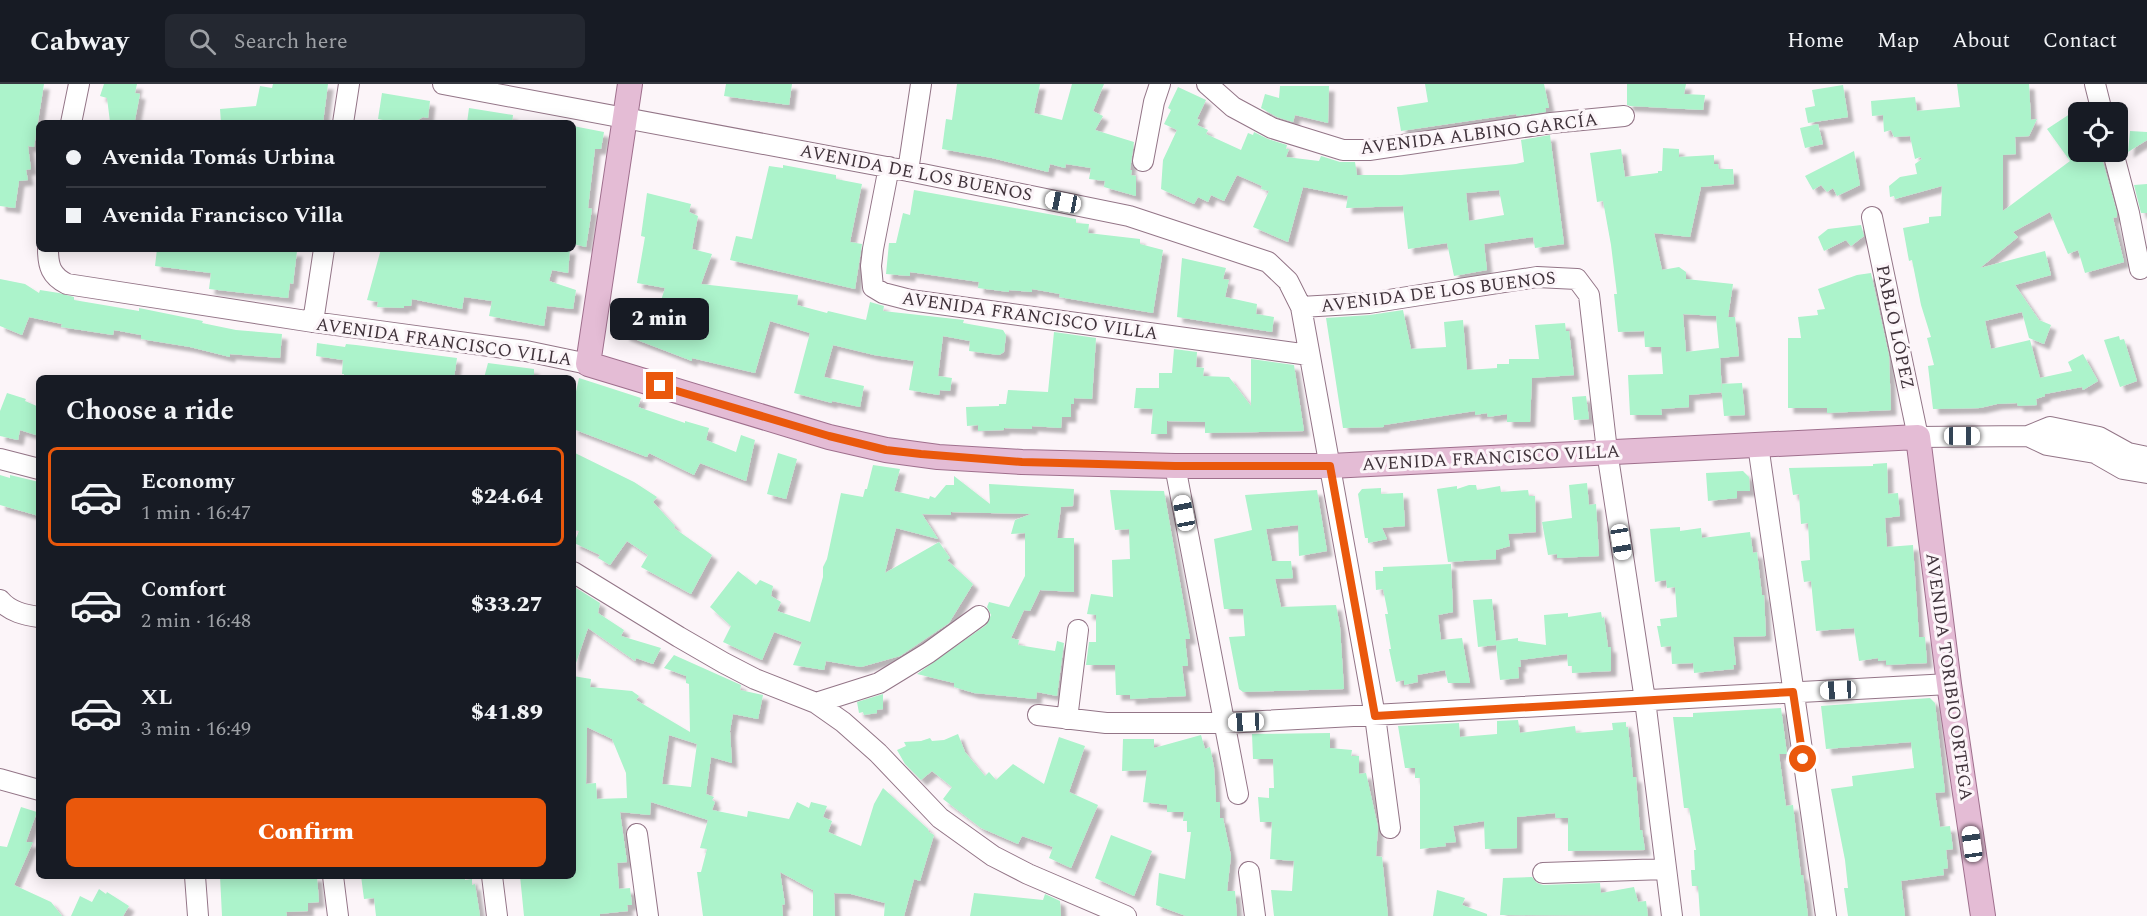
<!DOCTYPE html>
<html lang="en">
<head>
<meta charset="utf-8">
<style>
  body { margin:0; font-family:Spectral,serif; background:#242831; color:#f1f3f6; height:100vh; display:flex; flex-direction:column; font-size:22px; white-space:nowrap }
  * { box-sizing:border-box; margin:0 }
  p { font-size:20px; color:#9ea1a6 }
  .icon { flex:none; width:33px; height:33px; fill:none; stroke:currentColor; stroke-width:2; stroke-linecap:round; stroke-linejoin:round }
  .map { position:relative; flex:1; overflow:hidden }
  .panel { position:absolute; left:36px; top:291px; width:540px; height:504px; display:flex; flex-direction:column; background:#171b24; border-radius:9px; box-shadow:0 3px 15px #0003 }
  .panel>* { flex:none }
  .guide { position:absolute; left:36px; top:36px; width:540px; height:132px; border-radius:9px; box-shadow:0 3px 15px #0003; display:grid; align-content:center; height:132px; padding:0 30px; background:#171b24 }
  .buttons { position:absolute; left:2068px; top:18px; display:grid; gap:12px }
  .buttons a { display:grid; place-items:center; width:60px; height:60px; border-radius:9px; background:#171b24; box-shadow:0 3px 15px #0003; font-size:30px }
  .end { position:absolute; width:27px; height:27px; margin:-14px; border:8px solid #ea580c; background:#fff; box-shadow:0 0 0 3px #fff }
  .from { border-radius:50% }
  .bubble { position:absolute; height:42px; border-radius:9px; background:#171b24; box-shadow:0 3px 15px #0003; font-size:20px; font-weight:800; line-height:42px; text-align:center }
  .car { position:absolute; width:18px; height:36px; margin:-18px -9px; border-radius:8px; box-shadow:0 0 4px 2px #0007; background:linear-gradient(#fff 24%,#345 0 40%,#fff 0 76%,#345 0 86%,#fff 0) }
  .guide b { display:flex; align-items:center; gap:21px; height:57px; font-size:22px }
  .guide b+b { border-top:2px solid #363941 }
  .guide i { width:15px; height:15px; background:#f1f3f6 }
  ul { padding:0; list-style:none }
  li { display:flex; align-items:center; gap:18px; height:99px; margin:0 12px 9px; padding:0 18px; border:3px solid transparent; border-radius:9px }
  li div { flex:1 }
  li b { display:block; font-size:22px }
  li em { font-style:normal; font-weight:800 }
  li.on { border-color:#ea580c }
  li>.icon { width:54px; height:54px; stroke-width:1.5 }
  h2 { padding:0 30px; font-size:27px; line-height:72px }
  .primary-button { display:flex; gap:12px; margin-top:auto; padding:12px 30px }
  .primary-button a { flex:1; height:69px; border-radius:9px; background:#ea580c; color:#fff; font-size:24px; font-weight:800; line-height:69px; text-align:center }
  header { display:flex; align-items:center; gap:36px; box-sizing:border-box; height:84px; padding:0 30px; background:#171b24; border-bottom:2px solid #363941 }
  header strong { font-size:28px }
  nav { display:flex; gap:33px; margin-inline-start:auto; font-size:21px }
  .search { width:420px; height:54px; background:#242831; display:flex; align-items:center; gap:15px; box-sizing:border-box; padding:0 21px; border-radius:9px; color:#9ea1a6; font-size:22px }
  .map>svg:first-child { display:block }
</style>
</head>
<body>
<header>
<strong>Cabway</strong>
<div class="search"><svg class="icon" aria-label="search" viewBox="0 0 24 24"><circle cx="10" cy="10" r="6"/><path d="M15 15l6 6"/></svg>Search here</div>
<nav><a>Home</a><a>Map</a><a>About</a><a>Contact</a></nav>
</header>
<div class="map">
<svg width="2147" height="832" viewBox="0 0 2147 832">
  <defs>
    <filter id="shadow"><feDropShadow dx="5.5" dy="5.5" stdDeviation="1.5" flood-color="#0004"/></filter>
  </defs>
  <rect width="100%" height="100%" fill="#fcf5f9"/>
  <!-- building -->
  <path fill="#acf3cb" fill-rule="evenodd" filter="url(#shadow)" d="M0,0H44L34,63L28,62L31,85L26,86L28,96L19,97L15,124L0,122Z
    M104,0H137L135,9L140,10L135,36L110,38L107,14L100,12Z
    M273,0H328L323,39H221L220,25L256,22L260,2L272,4Z
    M726,0H792L789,21L724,12Z
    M957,0H1040L1034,29L1062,36L1072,0H1104L1093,27L1103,32L1095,46L1134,58L1130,86H1132L1131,91L1136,92V112L1104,103L1105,97L1089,95L1091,84L1066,80L1065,84L1050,80L1048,88L992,74L942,65L946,35L952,36Z
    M1425,0H1544L1549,24H1545L1546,28L1517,32L1516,30L1401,47L1397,23L1428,18Z
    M1627,0H1686L1684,10L1705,11L1703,26L1630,22L1627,21Z
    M1957,0H2029L2031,36L2037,35L2029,52L2015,53L2016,70L2003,71V127L2070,77L2047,45L2079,24V68H2097L2103,78L2117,129V133L2113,134L2124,178L2085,189L2078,166L2068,170L2050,128L2013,148L2018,153L1980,184L2045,167L2051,191L2015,201L2039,236L2051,241L2044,260L2029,254L2022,228L1985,237L1991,265L2030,256L2040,294L2072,287L2068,278L2083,270L2098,297L2083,306L2082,303L2045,310V312L2036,315L2037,321L2018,322L2017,319L1997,320L1980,324L1933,325L1928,282L1934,281L1927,254L1931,253L1921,221L1912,176L1909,177L1903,144L1929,139V133L1941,132L1942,102L1895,115L1894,112L1890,113L1889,102L1900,93L1917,90L1915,80L1922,75L1920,73L1915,75L1910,52L1894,53L1891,46L1884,48L1883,31L1872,32L1871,17L1915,13L1917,27L1960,23Z
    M1843,1L1848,33L1808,39L1805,24L1815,22L1812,6Z
    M1280,2H1329L1328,39L1295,31L1293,38L1277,33L1261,24L1265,10L1279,14Z
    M1178,3L1206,16L1197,35L1200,36L1197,41L1208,46L1206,50L1241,66L1248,49L1253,51L1254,48L1268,55L1287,61L1286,65H1289L1286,73L1319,77L1321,72L1340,78H1355L1357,91H1401L1516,80L1524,78L1521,56L1550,51L1564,160L1535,164L1533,153L1484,160L1487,186L1454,192L1447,159L1408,165L1403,122L1346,124L1348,112L1303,103L1288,158L1253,143L1269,107L1261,105L1262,102L1237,91L1224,117L1211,111L1208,118L1198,113L1194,120L1161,105L1163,76L1177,46L1164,40L1171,26L1168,24ZM1499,106L1504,131L1469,137L1466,109Z
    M382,9L430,17L428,34L423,33L413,39H398L378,35Z
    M469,24L513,31L512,39H467Z
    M1818,40L1823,60L1805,64L1800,44Z
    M573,42L604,48L601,65H595L588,124L592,125L586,163L573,160Z
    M2130,47L2147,48V56L2128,68Z
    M1663,64L1679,65V73L1714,71V80H1718L1719,85H1733L1734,100L1701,103L1690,153L1654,149L1662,186L1679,183L1686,188V195L1733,200L1728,233H1735L1739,272L1720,274L1722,308L1689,311V323L1661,325L1662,331H1630L1628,291L1663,290L1661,263H1645L1644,247L1618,248L1614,210H1617L1611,161L1603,117L1597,118L1590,69L1621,65L1625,93L1658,89V87H1662ZM1683,230L1716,232L1719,264L1686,268Z
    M1854,67L1860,101L1837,112L1833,104L1827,108L1821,101L1813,106L1805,92Z
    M783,81L836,91V95L862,100L850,158L862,160L855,205L730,176L736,152L752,155L769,82L783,84Z
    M2147,100V129H2141L2134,101Z
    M914,106L1076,135V139L1089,140L1088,149L1140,155V160L1163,166L1153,229L1059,213L1060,210L1032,205V208L1009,206V208L978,204L979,198L910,188V192L886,190L889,159H896L903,129L910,131Z
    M647,109L691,120L689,128L698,132L692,165L712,170L701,200L798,211L797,221L827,229L828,227L866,236L870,218L884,222L883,227L964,236L963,239L1003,246L1006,251L1004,268L999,271L969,267L970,257L943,252L938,292L952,294L950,307L940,306L939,311L909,306L914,277L874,271L833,261L824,293L864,302L860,323L832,317V319L794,309L810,249L770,237L755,289L692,274V277L624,251L629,223L656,232L665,204L637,199L645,153L641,152Z
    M1861,141L1864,152L1851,162L1846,156L1824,167L1818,153L1828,145Z
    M157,165L297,167L293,200L290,199L288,214L209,205L211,189L155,182Z
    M381,165H570L568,189L552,186L549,197L576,206L573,225L547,222L544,242L489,232L492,217L464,213L462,225L412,215L411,222H404V224L377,223L378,218L367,216Z
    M1182,174L1226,184L1223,195L1229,196L1225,213L1257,220L1256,230L1274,233L1272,248L1177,233Z
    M1871,189L1889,272L1891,326L1827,329V324H1788V254H1801L1798,233L1818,231L1817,226L1825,225L1818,205L1857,191Z
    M0,195L25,200L39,209L40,206L59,209L74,213V216L139,227V224L203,237L202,239L236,246L282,250L280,274L230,270V273L190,263L141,255V251L114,246L113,251L61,243L62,240L29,233L22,251L0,242Z
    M1403,226L1411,265L1446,263L1444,238L1463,236L1467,286L1497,284V280H1509V275H1539L1535,241L1565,239L1566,247H1569L1574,291L1532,294L1530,338H1507V330L1488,333L1487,329L1475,331V327L1384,341V343L1343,344L1326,234L1370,231Z
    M1054,248L1096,254L1092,315L1074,314V320H1071V333H1062L1061,344L1032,342V345L1004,344V346L978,347V341L967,342L966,323L999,322V320H1006L1008,306L1048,308Z
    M2119,252L2120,256L2124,255L2137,297L2120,303L2104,256Z
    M317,259L345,263L346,260L356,261L457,274L454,294H344V290H342L343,276L316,272Z
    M1174,265L1197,268L1196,283L1204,284L1203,292L1229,293L1251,322V275L1294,281L1304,347L1205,349V338L1167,337V350H1151L1153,325L1134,324L1136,304H1159V289H1172Z
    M488,279L534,285V294H484Z
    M579,294L641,314L638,323L685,339V337L709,344L706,356L736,368L741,351L755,356L746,397L700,379L694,391L649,369L647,373L573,345V321Z
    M1742,299L1745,331L1724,332L1721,300Z
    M7,309L26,315L25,317L39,323V352L20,346L18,356L0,352V327Z
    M1586,312L1589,335L1574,336L1572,313Z
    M573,368L634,398L657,413L653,418L675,442L674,444L712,471L691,510L641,483L648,471L627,457L610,481L598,474L600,471L574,459L579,447L573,446Z
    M778,369L797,375L786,415L767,410Z
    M1887,379L1888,410L1898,409L1900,432L1885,434L1887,463L1913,461L1919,553H1925L1927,579L1886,581V576L1878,577V574L1859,577L1854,544L1816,547L1811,497L1804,498L1801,477L1810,476L1808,439L1801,440L1799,410L1793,411L1789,384L1873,382V380Z
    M873,381L900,385L894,407L929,415L930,412L935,414L946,401H954V392L990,420L989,400L1074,405L1073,422L1061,423L1057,454H1074V508L1040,506L1030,527L1024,526L1011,554L1019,556L1018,561L1055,567L1057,557L1064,559L1057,612L1037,608L1036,615L974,609L954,603V599L917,590L986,541L991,531L987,523L989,518L1009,523L1025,492V449L1011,450L1015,436L1031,430L951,428V431L922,430L938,455L896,444L885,489L939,458L950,474L947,476L973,500L949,539L900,572L861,583L826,577L824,586L793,581L802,558L774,548L762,576L723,558L731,542L710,523L738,487L756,501L760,496L773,502L771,512L781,518L777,527L810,538L823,493V483L827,475L841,409L863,413L865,405H867Z
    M1743,387L1749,393L1750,407H1737V414L1708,417L1706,389Z
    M0,391L10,394V391L39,398V432L0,421Z
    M1587,399L1589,421L1596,420L1599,472L1557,474V470L1548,471L1542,438L1572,434L1569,401Z
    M1469,401H1476L1477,406L1500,402L1501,408L1528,406L1529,412H1535L1536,448L1508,450L1510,462L1496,466V475L1448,478L1437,405L1457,402V405Z
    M1381,404V410L1403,409L1405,442L1382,444L1387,455L1368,459V454H1365L1358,410L1362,405Z
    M1110,406L1164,407L1190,555H1185L1188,582H1182L1186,612L1130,615V611H1116L1115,581H1086L1089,558H1096V531L1087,530L1091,510L1113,513L1112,476L1130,475L1129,445L1115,446Z
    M1317,406L1327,467L1299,472L1298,441L1266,445L1272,477H1291L1293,494L1275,495L1281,523L1336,521L1340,543L1344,605L1243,608L1239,605L1229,553L1245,552L1243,525H1224L1214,455L1252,446L1245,411Z
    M1680,443V447L1701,444L1702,454L1750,448L1753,469L1757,468L1762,511H1764L1766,552L1733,553L1736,581H1733L1734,585L1694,589L1693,579L1672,580L1671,562L1661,563L1657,542H1661L1660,535L1677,533L1675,503L1667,504L1666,496L1655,498L1650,445Z
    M1451,480L1453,528L1438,531L1441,556L1462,554L1470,599H1448L1445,586L1417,591L1418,598L1404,601V596L1396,598L1389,565H1391L1385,530H1388L1383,505L1376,506L1375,487H1383V483Z
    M573,502L600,519L598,529L624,546L621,552L661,564L653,580L636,574L635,577L588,544L575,582L573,581Z
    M1492,515L1496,557L1518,554V557L1546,561L1544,531L1568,529V533L1601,528L1602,534L1604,533L1608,563H1611V587L1572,589V582H1568L1567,570L1520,576L1521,583H1518L1519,594L1500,596L1496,561L1478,563L1473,516Z
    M674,571L741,601L740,606L763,611L758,635L733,630L730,647L732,679L711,673L706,710L714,713L712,716L715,718L712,726L747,733L748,727L789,735L797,718L809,724L811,718L827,722L823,733L832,737L828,748L861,762L874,720L883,704L928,745L929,748L934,751L920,797L914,795L904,832H884L885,819L851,810L834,809L835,832H813V806L780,788L785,820L782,821L783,832H703L697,788H701L707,765L700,764L708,736L651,718L650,731L620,728L627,778L617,779L619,805L630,804L632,821H627L628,827L600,830V832H524L520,792H573V592L591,595L590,603L632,607L639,612L636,616L690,648L689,600L686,599V592L664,584ZM587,643L612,655L626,689L627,714L597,715L596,699L586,700ZM669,651L697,660L691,703L662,700Z
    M883,610V625L877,626V629L864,631L863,628L859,629L857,618Z
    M1930,614L1935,619L1945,708L1935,709L1940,743L1950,742L1953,765L1946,766L1948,784L1943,785L1944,791L1901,797L1905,832H1848L1844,804H1848L1845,776L1831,705L1853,702L1852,692L1914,684L1911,658L1826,665L1821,622Z
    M1781,624L1787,670H1779L1786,722L1793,721L1801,791H1803L1808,832H1700L1698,802H1692L1691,786H1695L1694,766H1696L1689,724H1684L1673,633H1693V629Z
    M1518,636L1520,649L1575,642L1576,649L1613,646L1612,639L1626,638V643H1628L1633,693H1636L1640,746H1642L1645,766L1568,767V734H1556L1555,729L1517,733V764L1485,765L1484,737L1453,742L1456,758L1445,759L1446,762L1420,765V694H1415V684H1405L1398,642L1459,639L1460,653L1497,650V637Z
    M1330,649V664L1352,666L1351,672H1359V690L1366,689L1378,743L1376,772L1382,773L1388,832H1274L1271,806L1292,807L1294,777L1270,775L1272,738H1260L1258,713L1269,714V704H1274L1273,675H1253L1252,650Z
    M958,650L965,668L985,692L989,688L996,696L1013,680L1044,700L1059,653L1085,662L1069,708L1098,721L1071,784L1049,774L1053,763L1022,752L1018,760L981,744L943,715L952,703L932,687L921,696L905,680L897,666L906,662L904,658L921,657L930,654L932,657L944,656Z
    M1201,651L1205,665L1210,663L1214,683L1216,718H1220V734H1223L1231,772L1227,807H1235L1237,832H1186L1156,821L1159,789L1185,795L1191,748H1187V737H1183L1184,728H1167V721L1143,718L1147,686L1122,687L1123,655H1154V664Z
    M21,723L37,728L26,758H33L14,801L51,818L62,832H0V762L7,763Z
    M1111,751L1152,767L1134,812L1095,794Z
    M220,792H317L319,818L308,819V827L286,828L287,832H222Z
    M361,792H465V796L472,795V801L475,800L480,832H376L374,814L364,815Z
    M1532,793L1537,799L1543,801L1600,799L1601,809L1634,803L1638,818L1646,817L1648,832L1500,831L1503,794Z
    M99,805L106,810L107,808L129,822L123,832H71L80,812L92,818Z
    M1437,806L1465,814L1462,821L1487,830V832H1433Z
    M974,809L1043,816L1045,810L1060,817L1061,832H970Z"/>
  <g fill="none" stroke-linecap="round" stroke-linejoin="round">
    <!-- minor casing -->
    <g stroke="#937587" stroke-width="22">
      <path id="minor" d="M443,0L908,87L1129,132L1268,178L1288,197L1301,223L1375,632L1390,744
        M1207,0L1233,23L1272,44L1343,66H1369L1551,39L1624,32
        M2095,0L2102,28
        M71,39L79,0
        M343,39L349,0
        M2113,68L2129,129L2140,185
        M1143,77L1154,18L1160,0
        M889,83L873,165L871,182L873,203L883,209L910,216L1309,271
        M908,87L921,0
        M1872,133L1918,353L2028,352L2050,343L2099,353L2128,369L2147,373
        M48,165C48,182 51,192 67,200L313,238L526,267L588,280
        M1301,223L1369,219L1537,193L1577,195L1589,211L1607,367L1645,616L1672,832
        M313,238L324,165
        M2028,352L2047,361L2095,369L2123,385L2147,389
        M1758,361L1826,832
        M0,375L39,385
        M1175,382L1238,710
        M573,488L679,553L724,579L755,595L816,619L843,638L878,669L940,734L993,772L1028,790L1126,832
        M0,516C10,528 25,531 39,533
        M816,619L879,599L928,569L979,532
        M1038,631L1106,639H1224L1949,600
        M1067,635L1078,546
        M0,695L39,706
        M637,750L648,832
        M1249,788L1255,832
        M1543,789L1666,785
        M195,792L198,832
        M333,792L338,832
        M492,792L497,832"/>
    </g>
    <!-- major casing -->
    <g stroke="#9f6f8d" stroke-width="26">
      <path id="major" d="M630,0L588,280L829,353L886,366L938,373L1022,378L1175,382H1330L1918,353L1949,600L1983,832"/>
    </g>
    <!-- minor -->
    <use href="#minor" stroke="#fff" stroke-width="20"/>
    <!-- major -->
    <use href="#major" stroke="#e4bcd5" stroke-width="24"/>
  </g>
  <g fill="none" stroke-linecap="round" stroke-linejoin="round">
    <!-- route -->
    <path stroke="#ea580c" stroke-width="8" d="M660,302L829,352L886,366L921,370L1022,378L1175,382H1330L1375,632L1793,608L1803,675"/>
  </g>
  <g text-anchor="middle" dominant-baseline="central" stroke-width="6" stroke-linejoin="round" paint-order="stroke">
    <!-- street labels -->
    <g font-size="18" fill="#40333b" stroke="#fcf5f9">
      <text transform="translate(1479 50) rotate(-7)">AVENIDA ALBINO GARCÍA</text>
      <text transform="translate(916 89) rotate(11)">AVENIDA DE LOS BUENOS</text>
      <text transform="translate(1438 208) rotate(-7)">AVENIDA DE LOS BUENOS</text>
      <text transform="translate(1030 232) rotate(8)">AVENIDA FRANCISCO VILLA</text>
      <text transform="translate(1895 243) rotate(78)">PABLO LÓPEZ</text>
      <text transform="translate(444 258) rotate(8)">AVENIDA FRANCISCO VILLA</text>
      <text transform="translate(1491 374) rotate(-3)">AVENIDA FRANCISCO VILLA</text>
      <text transform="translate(1949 593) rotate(82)">AVENIDA TORIBIO ORTEGA</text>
    </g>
  </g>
</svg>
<div class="buttons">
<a><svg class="icon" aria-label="locate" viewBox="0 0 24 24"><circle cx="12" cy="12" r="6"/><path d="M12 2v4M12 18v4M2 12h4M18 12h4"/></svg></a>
</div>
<i class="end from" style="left:1803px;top:675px"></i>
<i class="end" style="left:660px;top:302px"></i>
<div class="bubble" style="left:610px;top:214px;width:99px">2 min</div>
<i class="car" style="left:1063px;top:118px;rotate:281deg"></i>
<i class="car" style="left:1962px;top:352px;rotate:90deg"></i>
<i class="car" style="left:1184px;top:429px;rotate:349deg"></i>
<i class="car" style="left:1621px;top:458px;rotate:171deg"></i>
<i class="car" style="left:1838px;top:606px;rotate:267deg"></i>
<i class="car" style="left:1246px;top:638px;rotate:268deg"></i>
<i class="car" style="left:1972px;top:760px;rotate:352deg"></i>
<div class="guide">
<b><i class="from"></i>Avenida Tomás Urbina</b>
<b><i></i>Avenida Francisco Villa</b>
</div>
<section class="panel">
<h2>Choose a ride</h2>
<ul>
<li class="on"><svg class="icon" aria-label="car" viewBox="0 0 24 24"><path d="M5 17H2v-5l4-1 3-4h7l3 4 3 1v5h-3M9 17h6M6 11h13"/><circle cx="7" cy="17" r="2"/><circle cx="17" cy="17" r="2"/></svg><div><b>Economy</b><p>1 min · 16:47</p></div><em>$24.64</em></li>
<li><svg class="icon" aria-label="car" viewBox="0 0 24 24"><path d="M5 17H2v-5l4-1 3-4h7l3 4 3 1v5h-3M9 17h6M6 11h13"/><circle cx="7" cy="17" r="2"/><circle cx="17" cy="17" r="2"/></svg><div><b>Comfort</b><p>2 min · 16:48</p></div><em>$33.27</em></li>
<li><svg class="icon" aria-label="car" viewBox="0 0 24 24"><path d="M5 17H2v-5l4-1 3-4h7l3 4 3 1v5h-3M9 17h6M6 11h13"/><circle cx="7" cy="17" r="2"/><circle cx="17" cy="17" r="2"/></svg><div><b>XL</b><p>3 min · 16:49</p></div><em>$41.89</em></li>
</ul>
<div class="primary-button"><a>Confirm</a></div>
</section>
</div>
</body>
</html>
